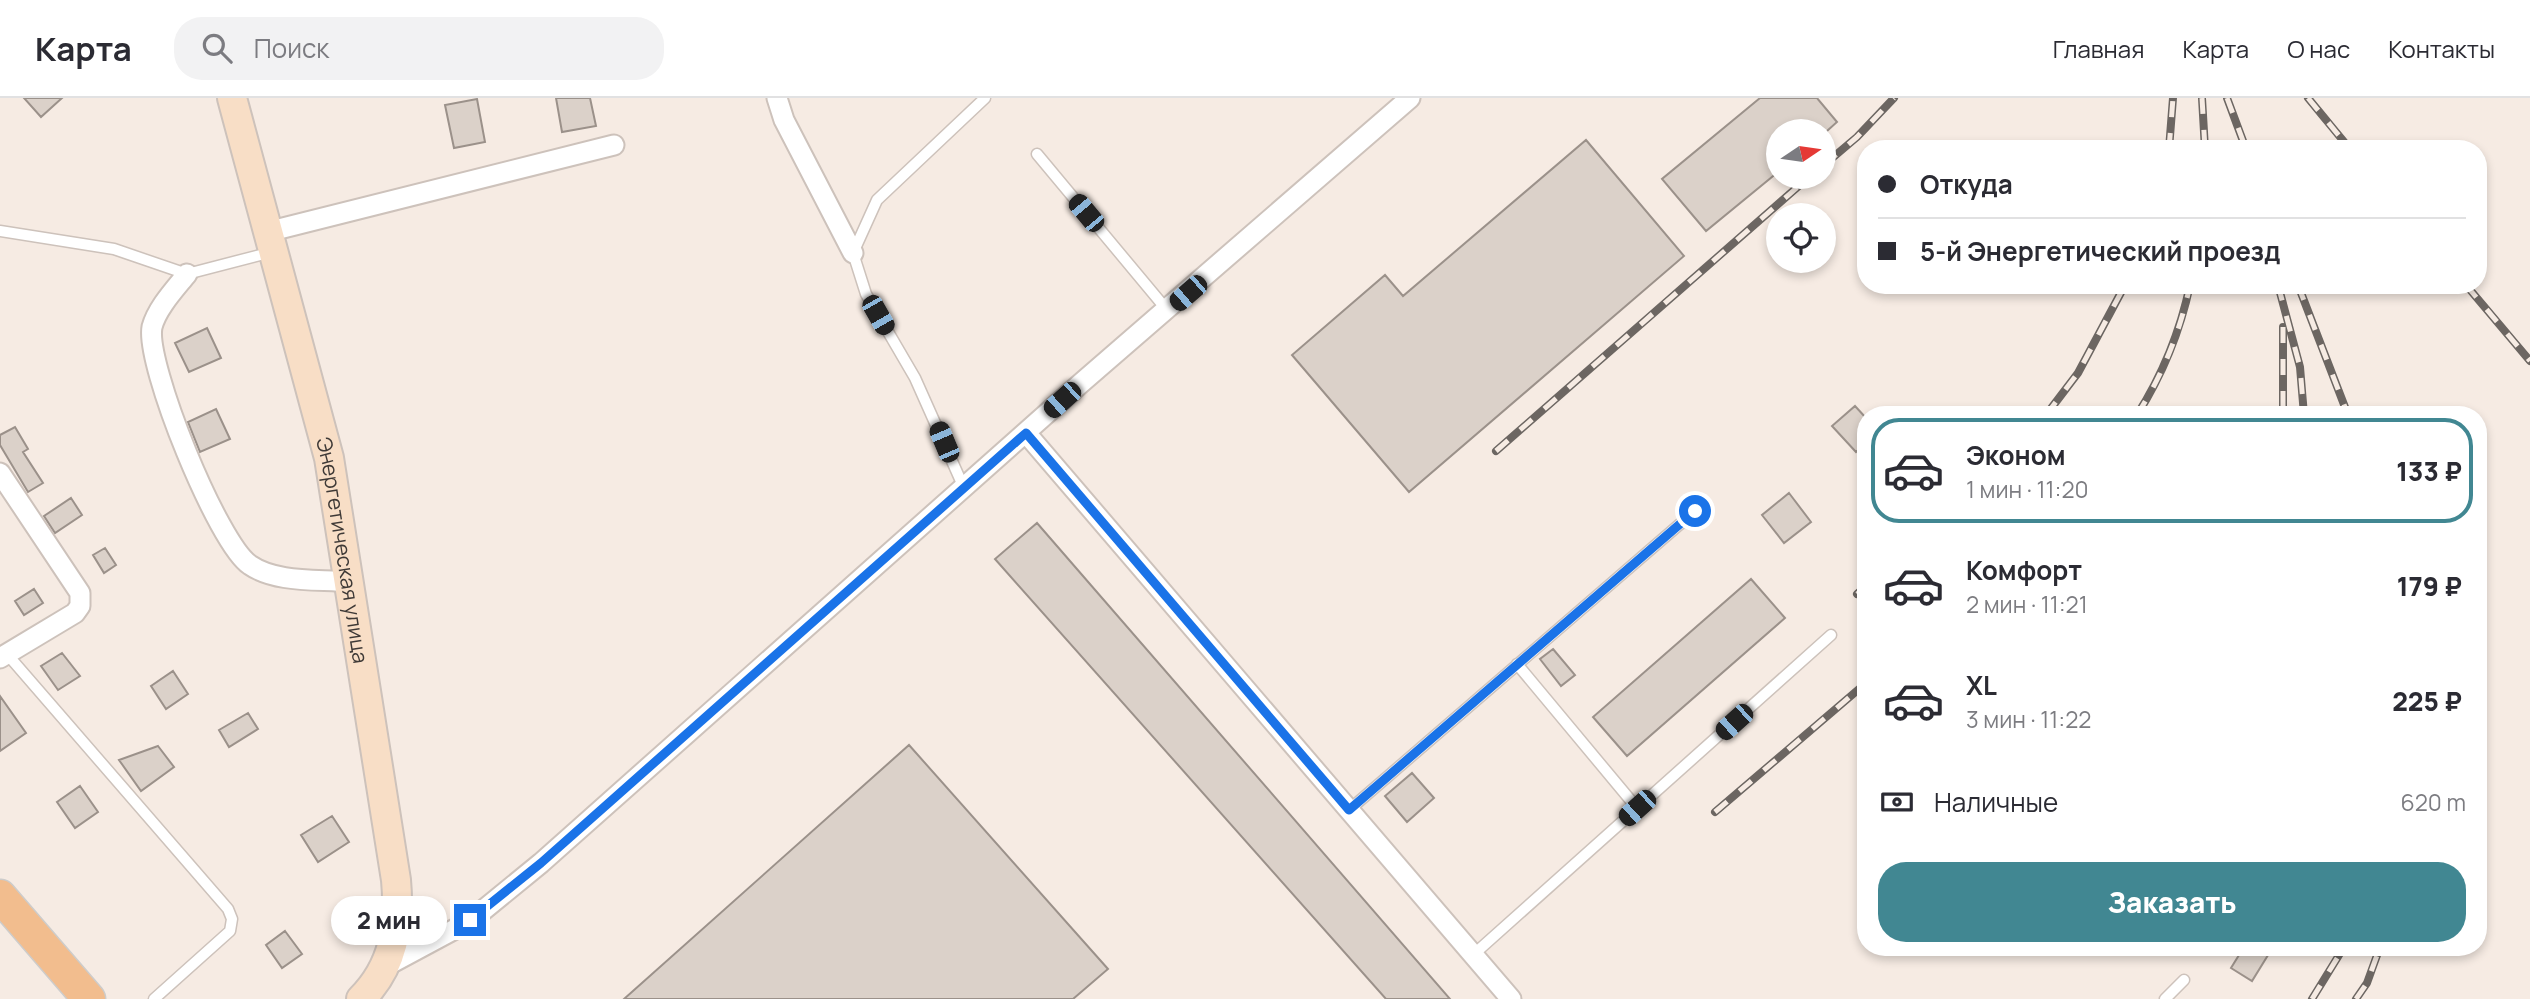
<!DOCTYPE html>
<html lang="ru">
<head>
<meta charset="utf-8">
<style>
  body { margin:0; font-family:Manrope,sans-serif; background:#f2f2f3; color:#2b2b33; height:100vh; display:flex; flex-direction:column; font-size:26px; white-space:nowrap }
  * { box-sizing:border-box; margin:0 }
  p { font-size:23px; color:#7c7c81 }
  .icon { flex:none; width:38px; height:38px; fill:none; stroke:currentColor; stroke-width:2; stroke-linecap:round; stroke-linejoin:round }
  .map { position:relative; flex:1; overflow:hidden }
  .side { position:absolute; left:1857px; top:308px; width:630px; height:550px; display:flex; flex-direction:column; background:#fff; border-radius:28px; box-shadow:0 4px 10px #0003 }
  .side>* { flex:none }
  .guide { position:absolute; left:1857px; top:42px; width:630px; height:154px; border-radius:28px; box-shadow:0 4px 10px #0003; display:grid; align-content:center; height:154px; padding:0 21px; background:#fff }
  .needle { width:46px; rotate:77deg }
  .fabs { position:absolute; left:1766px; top:21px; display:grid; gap:14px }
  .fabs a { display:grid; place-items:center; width:70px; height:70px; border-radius:50%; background:#fff; box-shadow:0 4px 10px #0003; font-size:35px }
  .end { position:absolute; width:32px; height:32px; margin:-16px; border:9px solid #1a73e8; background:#fff; box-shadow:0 0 0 4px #fff }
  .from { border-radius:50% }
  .bubble { position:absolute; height:49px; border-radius:24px; background:#fff; box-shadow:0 4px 10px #0003; font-size:23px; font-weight:800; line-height:49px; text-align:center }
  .car { position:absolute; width:21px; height:42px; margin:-21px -10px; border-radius:9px; box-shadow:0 0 5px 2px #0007; background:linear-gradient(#222 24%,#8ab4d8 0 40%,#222 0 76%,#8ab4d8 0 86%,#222 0) }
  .guide b { display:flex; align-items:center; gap:24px; height:66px; font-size:26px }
  .guide b+b { border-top:2px solid #e1e1e2 }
  .guide i { width:18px; height:18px; background:#2b2b33 }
  ul { padding:12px 0 0; list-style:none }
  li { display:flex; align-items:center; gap:21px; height:105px; margin:0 14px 10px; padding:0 7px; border:4px solid transparent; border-radius:28px }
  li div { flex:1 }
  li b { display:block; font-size:26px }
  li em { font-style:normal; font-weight:800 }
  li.current { border-color:#418792 }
  li>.icon { width:63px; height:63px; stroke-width:1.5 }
  .pay { display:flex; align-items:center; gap:18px; height:77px; padding:0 21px; font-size:26px }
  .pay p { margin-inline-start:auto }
  .cta { display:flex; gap:14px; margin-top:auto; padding:14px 21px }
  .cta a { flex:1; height:80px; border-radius:28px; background:#418792; color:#fff; font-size:28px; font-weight:800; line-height:80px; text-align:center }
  header { display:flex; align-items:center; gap:42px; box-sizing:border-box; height:98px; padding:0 35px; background:#fff; border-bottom:2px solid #e1e1e2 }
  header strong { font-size:33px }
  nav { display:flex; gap:38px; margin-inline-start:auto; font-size:24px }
  .search { width:490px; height:63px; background:#f2f2f3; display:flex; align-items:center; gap:18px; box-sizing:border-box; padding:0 24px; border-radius:28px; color:#7c7c81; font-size:26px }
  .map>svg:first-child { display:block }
</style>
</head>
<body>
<header>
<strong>Карта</strong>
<div class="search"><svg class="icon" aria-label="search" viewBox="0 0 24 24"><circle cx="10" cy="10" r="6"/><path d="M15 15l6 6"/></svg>Поиск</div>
<nav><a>Главная</a><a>Карта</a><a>О нас</a><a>Контакты</a></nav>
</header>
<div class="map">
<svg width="2530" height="901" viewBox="0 0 2530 901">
  <rect width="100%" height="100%" fill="#f6ebe3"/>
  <!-- building -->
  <path fill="#dbd1c9" stroke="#9b918a" stroke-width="2" d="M24,0H62L41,19Z
    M556,0H590L596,28L562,34Z
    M1760,0H1817L1837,24L1827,33H1778V74L1706,133L1662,81Z
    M477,1L485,44L454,50L445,7Z
    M1586,42L1684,158L1409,394L1292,257L1385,177L1403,198Z
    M207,230L221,260L189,274L175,245Z
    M1855,308L1866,320V345L1856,354L1832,328Z
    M216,311L230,341L200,354L188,324Z
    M15,329L28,351L23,354L43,385L28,394L0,347V337Z
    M1789,395L1811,424L1784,445L1762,417Z
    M71,400L82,417L55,435L44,418Z
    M1037,425L1450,901H1386L995,461Z
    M105,450L116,467L104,475L93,457Z
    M1751,481L1785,520L1627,658L1593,619Z
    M34,491L43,505L24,517L15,503Z
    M1553,551L1575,577L1561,588L1540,561Z
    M62,555L80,578L58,592L41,568Z
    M173,573L188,596L166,611L151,588Z
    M0,598L26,635L0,653Z
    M248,615L258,631L229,649L219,632Z
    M909,647L1108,871L1073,901H624Z
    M158,648L174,669L141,693L119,662Z
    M1412,675L1434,700L1407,724L1385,698Z
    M80,688L98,714L75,730L57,704Z
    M332,718L349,744L318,764L301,737Z
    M285,833L302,856L282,870L266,847Z
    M2244,849H2273L2252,883L2231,870Z"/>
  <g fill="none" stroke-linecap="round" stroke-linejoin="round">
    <!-- service casing -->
    <g stroke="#cdc2bb" stroke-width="13">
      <path id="service" d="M1037,56L1167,212
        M0,133L114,151L187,176L272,154
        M964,390L915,280L866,196L853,155L877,102L985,0
        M7,556L228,811L232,821L230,833L154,901
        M1517,566L1637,710
        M1349,712L1695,413
        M1473,857L1831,537
        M2165,901L2184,882"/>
    </g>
    <!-- minor casing -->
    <g stroke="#cdc2bb" stroke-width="23">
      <path id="minor" d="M777,0L784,22L853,155
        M267,134L614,47
        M187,176C175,191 157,210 152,229C145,266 218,446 250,467C276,485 318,481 349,484
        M1026,335L1511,901
        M0,375L80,495V508L75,515L0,560
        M388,867L470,823L541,765L1080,286L1410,0"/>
    </g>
    <!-- secondary casing -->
    <g stroke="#cdc2bb" stroke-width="32">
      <g id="secondary">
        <path id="s1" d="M232,0L329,360L396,782C400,827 394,868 361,901"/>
      </g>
    </g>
    <!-- primary casing -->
    <g stroke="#cdcccb" stroke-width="35">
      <path id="primary" d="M0,798L89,901"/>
    </g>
    <!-- service -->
    <use href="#service" stroke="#fff" stroke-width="10"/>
    <!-- minor -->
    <use href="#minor" stroke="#fff" stroke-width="19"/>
    <!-- secondary -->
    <use href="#secondary" stroke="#f8dec6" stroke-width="28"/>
    <!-- primary -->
    <use href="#primary" stroke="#f2bd8e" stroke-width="32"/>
    <!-- rail casing -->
    <g stroke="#6c6662" stroke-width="8">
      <path id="rail" d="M2202,0L2205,51
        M2227,0L2246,51
        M2308,0L2350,51
        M2169,51L2173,0
        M1824,67L1857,39L1894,0
        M2278,187L2300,269L2304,317
        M2298,187L2348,317
        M2466,187L2530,263
        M2283,229V317
        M2046,317L2078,275L2125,187
        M2137,317C2163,276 2180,234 2190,187
        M1496,353L1809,79
        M1857,496L1866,488
        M1715,714L1866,585
        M2312,901L2344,849
        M2356,901L2367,885L2380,849"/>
    </g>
    <!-- rail -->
    <use href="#rail" stroke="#f6ebe3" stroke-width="5" stroke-dasharray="16" stroke-linecap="butt"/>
  </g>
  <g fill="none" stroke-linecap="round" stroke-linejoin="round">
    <!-- route -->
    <path stroke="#1a73e8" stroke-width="9" d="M470,822L541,765L1026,335L1349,712L1695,413"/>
  </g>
  <g text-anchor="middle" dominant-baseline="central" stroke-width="7" stroke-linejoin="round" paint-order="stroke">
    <!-- street labels -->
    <g font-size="21" fill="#3e3936" stroke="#f6ebe3">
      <text stroke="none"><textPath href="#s1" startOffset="466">Энергетическая улица</textPath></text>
    </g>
  </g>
</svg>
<div class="fabs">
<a><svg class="needle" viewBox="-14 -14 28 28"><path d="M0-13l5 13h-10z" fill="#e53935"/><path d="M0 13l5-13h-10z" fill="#7c7c81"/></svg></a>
<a><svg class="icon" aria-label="locate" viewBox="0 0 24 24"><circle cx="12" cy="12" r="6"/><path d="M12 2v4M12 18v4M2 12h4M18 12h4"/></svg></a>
</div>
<i class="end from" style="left:1695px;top:413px"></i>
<i class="end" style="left:470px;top:822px"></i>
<div class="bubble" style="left:331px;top:798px;width:116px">2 мин</div>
<i class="car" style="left:1086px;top:115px;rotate:320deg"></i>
<i class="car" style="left:1188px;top:195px;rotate:229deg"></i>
<i class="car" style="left:878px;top:217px;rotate:150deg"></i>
<i class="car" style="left:1062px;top:302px;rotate:228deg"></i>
<i class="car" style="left:944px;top:344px;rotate:337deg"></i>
<i class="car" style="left:1734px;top:624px;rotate:228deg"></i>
<i class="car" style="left:1637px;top:710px;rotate:228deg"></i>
<div class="guide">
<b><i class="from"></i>Откуда</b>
<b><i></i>5-й Энергетический проезд</b>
</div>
<section class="side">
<ul>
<li class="current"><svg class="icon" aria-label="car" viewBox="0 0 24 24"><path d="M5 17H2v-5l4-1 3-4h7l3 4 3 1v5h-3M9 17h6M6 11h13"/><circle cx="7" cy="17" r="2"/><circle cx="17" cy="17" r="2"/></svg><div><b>Эконом</b><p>1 мин · 11:20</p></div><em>133 ₽</em></li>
<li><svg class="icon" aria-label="car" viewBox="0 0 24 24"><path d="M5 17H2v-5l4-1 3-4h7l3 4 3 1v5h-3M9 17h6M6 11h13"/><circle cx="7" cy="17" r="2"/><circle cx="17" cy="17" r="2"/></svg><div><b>Комфорт</b><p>2 мин · 11:21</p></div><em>179 ₽</em></li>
<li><svg class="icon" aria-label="car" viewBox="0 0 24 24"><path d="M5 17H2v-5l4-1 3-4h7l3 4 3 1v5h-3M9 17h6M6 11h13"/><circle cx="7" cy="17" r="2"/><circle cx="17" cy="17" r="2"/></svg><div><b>XL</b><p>3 мин · 11:22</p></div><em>225 ₽</em></li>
</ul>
<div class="pay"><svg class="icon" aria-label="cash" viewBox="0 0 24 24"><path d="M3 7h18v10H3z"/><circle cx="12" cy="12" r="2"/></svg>Наличные<p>620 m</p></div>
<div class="cta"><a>Заказать</a></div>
</section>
</div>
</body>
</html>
